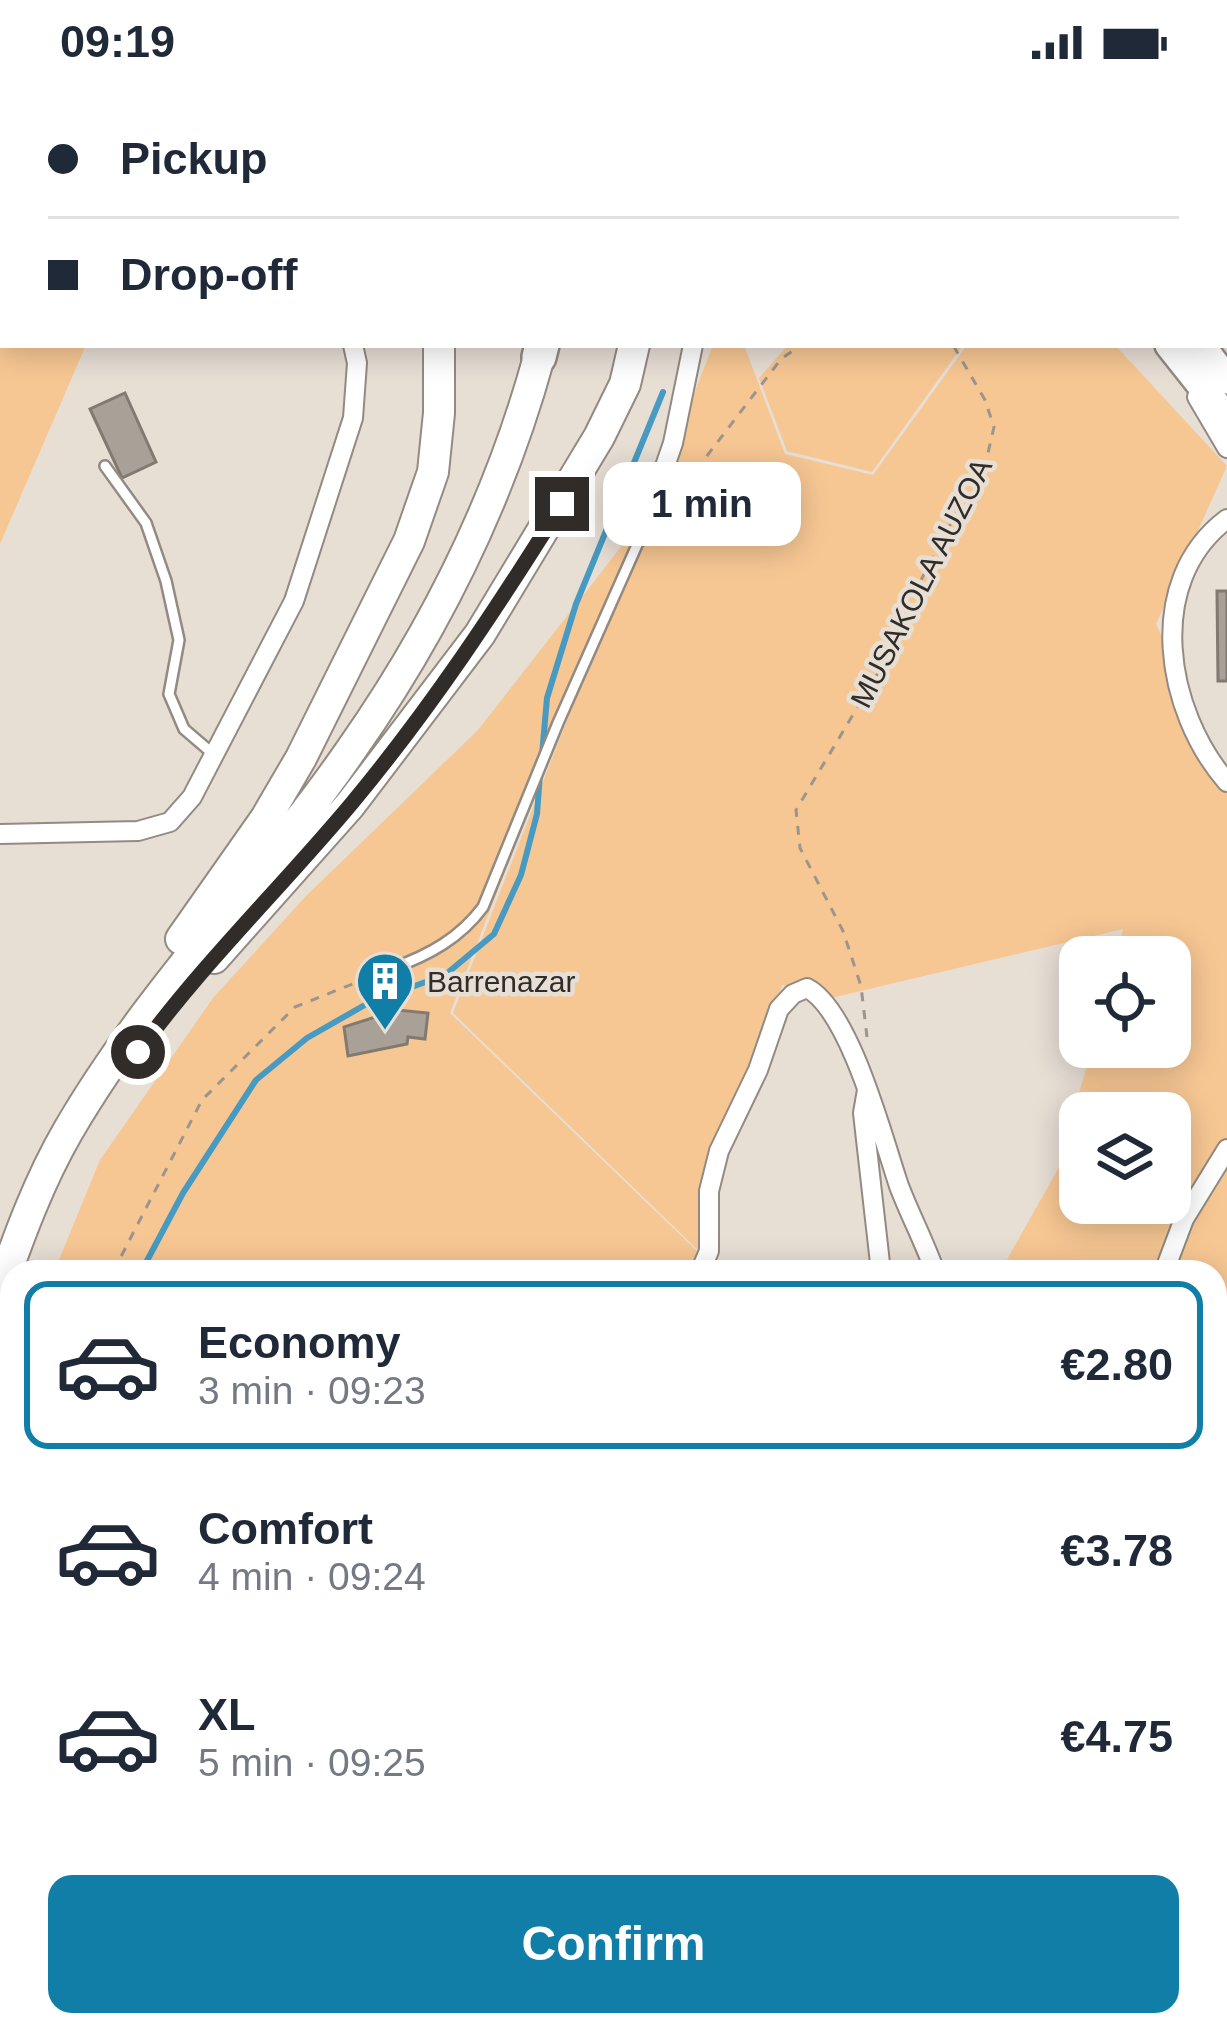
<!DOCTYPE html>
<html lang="en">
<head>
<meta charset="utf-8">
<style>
  body { margin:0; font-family:Arial,sans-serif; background:#f6f6f7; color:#1f2937; height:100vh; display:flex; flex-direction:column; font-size:45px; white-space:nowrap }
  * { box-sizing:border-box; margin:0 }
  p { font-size:39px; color:#747a83 }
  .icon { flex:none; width:66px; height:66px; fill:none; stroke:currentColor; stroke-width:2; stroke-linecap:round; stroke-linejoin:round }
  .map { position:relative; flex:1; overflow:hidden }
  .details { position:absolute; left:0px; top:1176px; width:1227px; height:777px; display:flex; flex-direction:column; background:#fff; border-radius:36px 36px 0 0; box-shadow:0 6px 30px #0003 }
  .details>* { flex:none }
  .top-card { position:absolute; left:0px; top:0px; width:1227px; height:264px; box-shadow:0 6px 30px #0003; display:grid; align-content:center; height:264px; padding:0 48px; background:#fff }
  .controls { position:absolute; left:1059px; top:852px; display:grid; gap:24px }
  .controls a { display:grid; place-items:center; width:132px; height:132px; border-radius:24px; background:#fff; box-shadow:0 6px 30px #0003; font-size:60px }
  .end { position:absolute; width:54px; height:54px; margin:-27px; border:15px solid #302c29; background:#fff; box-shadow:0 0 0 6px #fff }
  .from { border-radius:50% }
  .bubble { position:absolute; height:84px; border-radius:24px; background:#fff; box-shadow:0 6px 30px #0003; font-size:39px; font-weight:800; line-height:84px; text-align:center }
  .top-card b { display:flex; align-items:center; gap:42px; height:114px; font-size:45px }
  .top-card b+b { border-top:3px solid #e0e1e3 }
  .top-card i { width:30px; height:30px; background:#1f2937 }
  ul { padding:21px 0 0; list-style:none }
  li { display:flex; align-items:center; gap:36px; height:168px; margin:0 24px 18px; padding:0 24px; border:6px solid transparent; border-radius:24px }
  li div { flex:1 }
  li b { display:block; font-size:45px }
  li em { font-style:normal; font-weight:800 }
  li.active { border-color:#117ea7 }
  li>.icon { width:108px; height:108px; stroke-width:1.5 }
  .cta { display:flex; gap:24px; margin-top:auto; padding:24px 48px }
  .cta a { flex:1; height:138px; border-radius:24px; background:#117ea7; color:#fff; font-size:48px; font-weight:800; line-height:138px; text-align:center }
  .status { display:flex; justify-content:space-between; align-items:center; height:84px; padding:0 60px; background:#fff; direction:ltr }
  .status svg { height:33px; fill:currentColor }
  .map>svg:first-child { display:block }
</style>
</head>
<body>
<div class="status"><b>09:19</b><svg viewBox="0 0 49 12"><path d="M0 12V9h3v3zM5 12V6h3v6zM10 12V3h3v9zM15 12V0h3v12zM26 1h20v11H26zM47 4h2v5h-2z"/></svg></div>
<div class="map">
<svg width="1227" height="1951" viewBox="0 0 1227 1951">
  <rect width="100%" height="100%" fill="#e7ded4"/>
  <!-- built -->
  <path fill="#dfd0c1" d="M1052,0H1227V262L1224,3Z"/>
  <!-- green -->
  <path fill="#f7c793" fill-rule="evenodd" d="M0,86L3,261H86L0,460Z
    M713,261H744L785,370L873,391L967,261H1115L1227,382L1156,540L1227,692V1447L1215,1477V1188H1000L1058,1085L1092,963H1170V873H1117L1123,845L831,914L782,901L698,1166L453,929ZM1080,1029H1170V1119H1080Z
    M788,261H963L872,388L787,367L759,294Z
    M642,436L450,929L699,1169L693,1188H54L100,1076L213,914L306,812L478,646Z
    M12,1291V1688L0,1626V1320Z
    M1227,1455V1828L1215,1742V1484Z
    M1215,1831L1227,1834V1951H830L836,1941H1215Z
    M41,1941H732L743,1951H42Z"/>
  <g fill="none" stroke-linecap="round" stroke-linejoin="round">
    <!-- stream -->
    <path stroke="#479ac1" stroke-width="6" d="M647,3V0
      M542,671L547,614L576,520L663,308
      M141,1188L183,1109L256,996L307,954L370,918L445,891L494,850L521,791L537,730L540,690
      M80,1941L83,1951"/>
  </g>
  <!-- building -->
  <path fill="#a9a097" stroke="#827a71" stroke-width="3" d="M1128,0H1227V100L1224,3H1127Z
    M125,309L156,378L122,394L90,325Z
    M1217,507H1227V597H1218Z
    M397,926L428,929L425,955L408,953L407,960L348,972L344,943Z"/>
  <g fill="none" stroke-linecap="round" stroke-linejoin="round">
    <!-- service casing -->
    <g stroke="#938a82" stroke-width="14">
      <path id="service" d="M1105,0L1107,3
        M1224,177L1227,181
        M105,382L146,439L166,497L179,556L169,610L184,645L212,669
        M393,884C429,871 460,854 483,823L558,639L641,452"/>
    </g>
    <!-- minor casing -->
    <g stroke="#938a82" stroke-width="22">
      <path id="minor" d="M880,0L881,3
        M911,3L919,0
        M0,211H3
        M1197,313L1227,364
        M1227,435C1143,498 1166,628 1227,698
        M641,452L673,359L693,261
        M0,750L138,747L170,738L192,713L294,517L353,334L357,279L353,261
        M867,1006L863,1029L881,1188
        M700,1188L709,1167V1107L719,1067L758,986L779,925L793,910L807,904C850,926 883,1055 899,1102C910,1131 925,1159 935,1188
        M1164,1188L1184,1135L1227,1065"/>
    </g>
    <!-- primary casing -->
    <g stroke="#938a82" stroke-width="32">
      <path id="primary" d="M982,0L986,3
        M1026,0L1029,3
        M0,62L3,63
        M1169,261L1227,334
        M1201,261L1227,296"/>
    </g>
    <!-- trunk casing -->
    <g stroke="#938a82" stroke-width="34">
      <path id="trunk" d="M480,0L482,3
        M573,3V0
        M612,3L613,0
        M181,855L266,734L301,674L409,457L433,388L439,329V261
        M214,874L350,721L480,550L599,353L625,300L634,261
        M0,1206C19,1152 39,1097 68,1047C148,909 261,796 351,666C436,545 500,415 539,273"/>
    </g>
    <!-- motorway casing -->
    <g stroke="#938a82" stroke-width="38">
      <path id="motorway" d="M541,0V3
        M322,3L326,0
        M539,273L542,261"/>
    </g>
    <!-- path -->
    <path stroke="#9c958e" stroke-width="3" stroke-dasharray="9 9" stroke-linecap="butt" d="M674,415L781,275L801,261
      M867,953L861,902L843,847L800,764L796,726L906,542L920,498L988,369L994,343L985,316L953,261
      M113,1188L202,1016L295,923L380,889
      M52,1941L55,1951"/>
    <!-- service -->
    <use href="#service" stroke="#fff" stroke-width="9"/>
    <!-- minor -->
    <use href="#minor" stroke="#fff" stroke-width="18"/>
    <!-- primary -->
    <use href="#primary" stroke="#fff" stroke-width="27"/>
    <!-- trunk -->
    <use href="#trunk" stroke="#fff" stroke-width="30"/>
    <!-- motorway -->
    <use href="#motorway" stroke="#fff" stroke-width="33"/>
  </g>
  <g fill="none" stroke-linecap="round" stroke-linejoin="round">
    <!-- route -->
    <path stroke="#302c29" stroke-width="15" d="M138,968C203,879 282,803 352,719C431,624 497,524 562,420"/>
  </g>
  <!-- icons -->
  <defs>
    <g id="building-pin" transform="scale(3)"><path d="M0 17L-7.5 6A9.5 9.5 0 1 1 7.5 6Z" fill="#117ea7" stroke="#e7ded4"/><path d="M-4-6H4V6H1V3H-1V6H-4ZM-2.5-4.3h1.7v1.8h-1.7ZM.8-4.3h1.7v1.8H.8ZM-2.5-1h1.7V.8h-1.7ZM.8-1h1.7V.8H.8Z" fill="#fff"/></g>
  </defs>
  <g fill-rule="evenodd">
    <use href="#building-pin" x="385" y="897"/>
  </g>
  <g text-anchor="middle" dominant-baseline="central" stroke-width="9" stroke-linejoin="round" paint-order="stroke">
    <!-- street labels -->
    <g font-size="30" fill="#302c29" stroke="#e7ded4">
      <text transform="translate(921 499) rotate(-63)">MUSAKOLA AUZOA</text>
    </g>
    <!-- poi labels -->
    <g font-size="30" fill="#302c29" stroke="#e7ded4" text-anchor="start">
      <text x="427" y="897">Barrenazar</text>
    </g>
  </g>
</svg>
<div class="controls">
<a><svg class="icon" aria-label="locate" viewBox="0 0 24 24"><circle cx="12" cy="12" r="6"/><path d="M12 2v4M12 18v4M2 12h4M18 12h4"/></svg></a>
<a><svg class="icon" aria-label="layers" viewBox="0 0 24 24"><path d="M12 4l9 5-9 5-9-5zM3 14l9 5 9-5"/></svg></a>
</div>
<i class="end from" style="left:138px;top:968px"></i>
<i class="end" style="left:562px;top:420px"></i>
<div class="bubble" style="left:603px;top:378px;width:198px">1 min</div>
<div class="top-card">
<b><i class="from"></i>Pickup</b>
<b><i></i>Drop-off</b>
</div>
<section class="details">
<ul>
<li class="active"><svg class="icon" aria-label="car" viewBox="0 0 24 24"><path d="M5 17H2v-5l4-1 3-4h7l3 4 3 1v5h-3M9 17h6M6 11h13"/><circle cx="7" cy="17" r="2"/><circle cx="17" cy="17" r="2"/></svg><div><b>Economy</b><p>3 min · 09:23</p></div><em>€2.80</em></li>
<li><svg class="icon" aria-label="car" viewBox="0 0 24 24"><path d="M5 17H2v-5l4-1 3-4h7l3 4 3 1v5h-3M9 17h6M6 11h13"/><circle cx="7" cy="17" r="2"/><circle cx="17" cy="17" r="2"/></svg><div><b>Comfort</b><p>4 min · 09:24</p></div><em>€3.78</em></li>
<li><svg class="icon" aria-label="car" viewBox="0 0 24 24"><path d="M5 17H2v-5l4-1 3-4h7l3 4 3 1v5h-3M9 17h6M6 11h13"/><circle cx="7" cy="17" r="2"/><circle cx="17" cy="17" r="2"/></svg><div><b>XL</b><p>5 min · 09:25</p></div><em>€4.75</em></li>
</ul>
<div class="cta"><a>Confirm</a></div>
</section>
</div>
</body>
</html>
